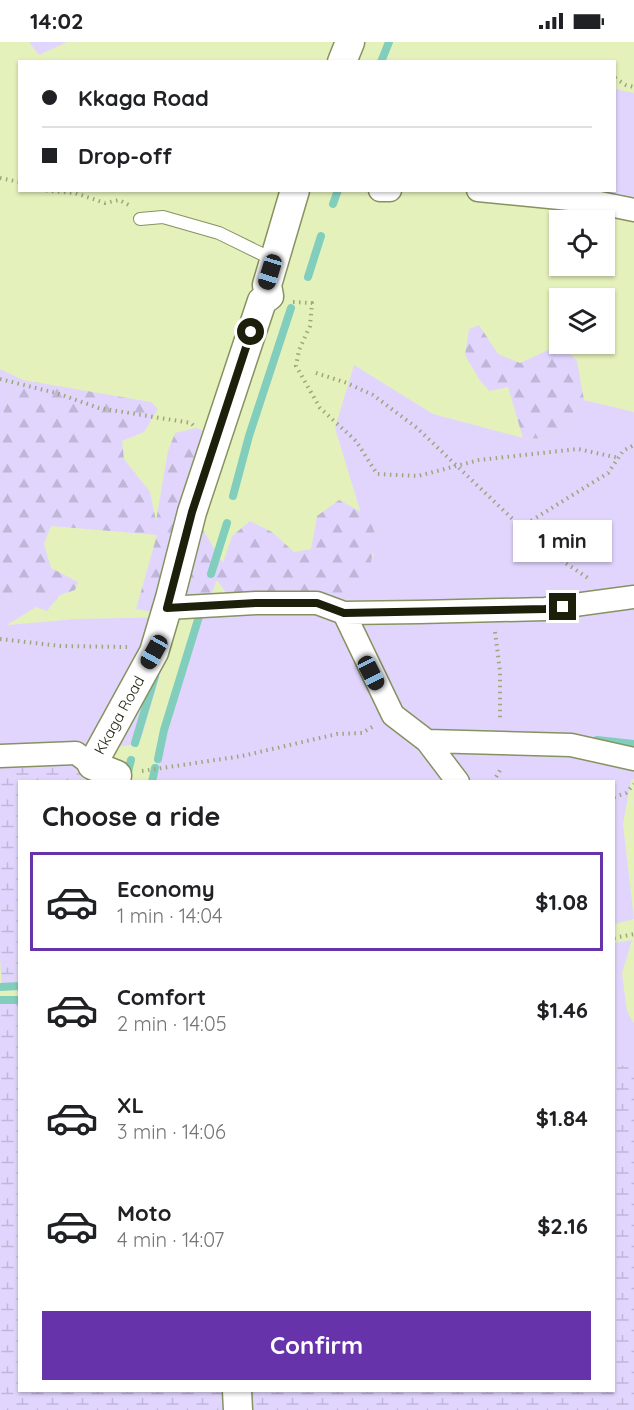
<!DOCTYPE html>
<html lang="en">
<head>
<meta charset="utf-8">
<style>
  body { margin:0; font-family:Quicksand,sans-serif; background:#f2f2f2; color:#202124; height:100vh; display:flex; flex-direction:column; font-size:22px; white-space:nowrap }
  * { box-sizing:border-box; margin:0 }
  p { font-size:20px; color:#757577 }
  .icon { flex:none; width:33px; height:33px; fill:none; stroke:currentColor; stroke-width:2; stroke-linecap:round; stroke-linejoin:round }
  .map { position:relative; flex:1; overflow:hidden }
  .details { position:absolute; left:18px; top:738px; width:597px; height:612px; display:flex; flex-direction:column; background:#fff; border-radius:0px; box-shadow:0 2px 4px #0004 }
  .details>* { flex:none }
  .hud { position:absolute; left:18px; top:18px; width:598px; height:132px; border-radius:0px; box-shadow:0 2px 4px #0004; display:grid; align-content:center; height:132px; padding:0 24px; background:#fff }
  .controls { position:absolute; left:549px; top:168px; display:grid; gap:12px }
  .controls a { display:grid; place-items:center; width:66px; height:66px; border-radius:0px; background:#fff; box-shadow:0 2px 4px #0004; font-size:30px }
  .end { position:absolute; width:27px; height:27px; margin:-14px; border:8px solid #1c200b; background:#fff; box-shadow:0 0 0 3px #fff }
  .from { border-radius:50% }
  .bubble { position:absolute; height:42px; border-radius:0px; background:#fff; box-shadow:0 2px 4px #0004; font-size:20px; font-weight:700; line-height:42px; text-align:center }
  .car { position:absolute; width:18px; height:36px; margin:-18px -9px; border-radius:8px; box-shadow:0 0 4px 2px #0007; background:linear-gradient(#222 24%,#8ab4d8 0 40%,#222 0 76%,#8ab4d8 0 86%,#222 0) }
  .hud b { display:flex; align-items:center; gap:21px; height:57px; font-size:22px }
  .hud b+b { border-top:2px solid #e0e0e0 }
  .hud i { width:15px; height:15px; background:#202124 }
  ul { padding:0; list-style:none }
  li { display:flex; align-items:center; gap:18px; height:99px; margin:0 12px 9px; padding:0 12px; border:3px solid transparent; border-radius:0px }
  li div { flex:1 }
  li b { display:block; font-size:22px }
  li em { font-style:normal; font-weight:700 }
  li.active { border-color:#6633ab }
  li>.icon { width:54px; height:54px; stroke-width:1.5 }
  h2 { padding:0 24px; font-size:27px; line-height:72px }
  .primary-button { display:flex; gap:12px; margin-top:auto; padding:12px 24px }
  .primary-button a { flex:1; height:69px; border-radius:0px; background:#6633ab; color:#fff; font-size:24px; font-weight:700; line-height:69px; text-align:center }
  .status { display:flex; justify-content:space-between; align-items:center; height:42px; padding:0 30px; background:#fff; direction:ltr }
  .status svg { height:16px; fill:currentColor }
  .map>svg:first-child { display:block }
</style>
</head>
<body>
<div class="status"><b>14:02</b><svg viewBox="0 0 49 12"><path d="M0 12V9h3v3zM5 12V6h3v6zM10 12V3h3v9zM15 12V0h3v12zM26 1h20v11H26zM47 4h2v5h-2z"/></svg></div>
<div class="map">
<svg width="634" height="1368" viewBox="0 0 634 1368">
  <defs>
    <pattern id="forest-firs" width="22" height="20" patternUnits="userSpaceOnUse" patternTransform="scale(1.5)"><rect width="22" height="20" fill="#e1d5fd"/><path d="M5 1l3.5 6h-7zM16 11l3.5 6h-7z" fill="#c0b7d8"/></pattern>
    <pattern id="wetland-marsh" width="20" height="14" patternUnits="userSpaceOnUse" patternTransform="scale(1.5)"><rect width="20" height="14" fill="#e1d5fd"/><path d="M1 5h8M5 5V1M11 12h8M15 12V8" fill="none" stroke="#c0b7d8"/></pattern>
  </defs>
  <rect width="100%" height="100%" fill="#e5f1bb"/>
  <!-- green -->
  <path fill="#e1d5fd" d="M29,0H67L39,13Z
    M615,47L634,51V164L577,149L615,148Z
    M354,323L433,372L523,396L551,397L584,358L634,370V545L549,557L340,564L328,559L374,514L335,386Z
    M0,327L23,338L8,360L0,377Z
    M34,545L36,565L7,583L76,577L175,575L167,609L141,697L130,703L117,705L0,708V567Z
    M634,558V706L425,691L397,669L356,578Z
    M199,563L290,564L337,578L406,691L448,740H150Z
    M444,707L634,718V737L631,738L623,782L634,877L614,882V740L466,739Z
    M632,898L622,931L627,969L634,982V1026L620,1023L614,1029V901Z"/>
  <!-- forest -->
  <path fill="url(#forest-firs)" d="M479,283L498,312L520,321L561,302L577,319L584,358L551,397L523,396L508,345L489,349L479,337L465,313L469,287Z
    M23,338L151,360L158,367L144,390L122,399L124,417L150,450L156,479L168,409L175,391L196,386L216,393L200,483L223,521L232,494L250,479L272,490L294,510L311,507L317,474L339,458L369,474L376,495L369,529L348,552L326,557L226,551L217,538L208,560L165,572L136,567L157,493L51,484L44,502L51,526L78,540L75,548L60,553L47,569L36,565L34,545L0,567V377L8,360Z"/>
  <!-- wetland -->
  <path fill="url(#wetland-marsh)" d="M107,718L133,720L128,739L20,740L19,946L2,945L0,916V721Z
    M19,955L20,1348L224,1349L225,1368H0V956Z
    M620,1023L634,1026V1368H249V1349L614,1348V1029Z"/>
  <g fill="none" stroke-linecap="round" stroke-linejoin="round">
    <!-- stream -->
    <path stroke="#82cebd" stroke-width="8" d="M381,20L389,0
      M333,162L338,148
      M308,235L321,194
      M233,454L249,394L291,266
      M211,532L227,481
      M597,698L634,702
      M135,701L155,634
      M158,717L164,688L201,568
      M127,734L131,718
      M152,740L155,726
      M0,945L20,944
      M0,958H20"/>
    <!-- service casing -->
    <g stroke="#879260" stroke-width="14">
      <path id="service" d="M140,177L163,175L219,191L274,218"/>
    </g>
    <!-- minor casing -->
    <g stroke="#879260" stroke-width="25">
      <path id="minor" d="M380,148H390
        M478,148L590,159L634,168
        M167,566L256,561H317L344,571L419,570L545,567L634,555
        M344,571L393,673L427,699L458,740
        M427,699L571,703L634,717
        M0,714L76,711L92,723"/>
    </g>
    <!-- tertiary casing -->
    <g stroke="#879260" stroke-width="31">
      <path id="tertiary" d="M342,20L350,0
        M116,740L117,733L92,723L154,610L170,556L192,470L262,259L269,254L267,243L295,148
        M237,1348L238,1368"/>
    </g>
    <!-- path -->
    <path stroke="#9da67c" stroke-width="4" stroke-dasharray="1.5 4.5" stroke-linecap="butt" d="M615,36L626,43L634,45
      M0,136L20,140
      M40,148L75,151L105,161L119,158L129,163
      M293,260L312,261L310,284L299,308L296,324L320,366L356,399L377,432L418,434L479,418L578,407L619,416
      M316,331L347,341L373,353L417,386L543,506L591,538
      M0,337L56,351L99,366L191,381L194,384
      M521,485L608,431L623,409L634,403
      M495,590L500,629V678
      M0,597L61,604L127,605
      M142,729L242,714L337,692L362,691L374,684
      M493,740L502,725
      M614,755L626,751L634,742
      M614,896L634,892"/>
    <!-- service -->
    <use href="#service" stroke="#fff" stroke-width="12"/>
    <!-- minor -->
    <use href="#minor" stroke="#fff" stroke-width="22"/>
    <!-- tertiary -->
    <use href="#tertiary" stroke="#fff" stroke-width="28"/>
  </g>
  <g fill="none" stroke-linecap="round" stroke-linejoin="round">
    <!-- route -->
    <path stroke="#1c200b" stroke-width="8" d="M251,290L192,470L167,566L256,561H317L344,571L545,567L563,565"/>
  </g>
  <g text-anchor="middle" dominant-baseline="central" stroke-width="6" stroke-linejoin="round" paint-order="stroke">
    <!-- street labels -->
    <g font-size="15" fill="#1c200b" stroke="#fff">
      <text transform="translate(119 673) rotate(-61)">Kkaga Road</text>
    </g>
  </g>
</svg>
<div class="controls">
<a><svg class="icon" aria-label="locate" viewBox="0 0 24 24"><circle cx="12" cy="12" r="6"/><path d="M12 2v4M12 18v4M2 12h4M18 12h4"/></svg></a>
<a><svg class="icon" aria-label="layers" viewBox="0 0 24 24"><path d="M12 4l9 5-9 5-9-5zM3 14l9 5 9-5"/></svg></a>
</div>
<i class="end from" style="left:251px;top:290px"></i>
<i class="end" style="left:563px;top:565px"></i>
<div class="bubble" style="left:513px;top:478px;width:99px">1 min</div>
<i class="car" style="left:270px;top:230px;rotate:197deg"></i>
<i class="car" style="left:154px;top:610px;rotate:209deg"></i>
<i class="car" style="left:371px;top:631px;rotate:153deg"></i>
<div class="hud">
<b><i class="from"></i>Kkaga Road</b>
<b><i></i>Drop-off</b>
</div>
<section class="details">
<h2>Choose a ride</h2>
<ul>
<li class="active"><svg class="icon" aria-label="car" viewBox="0 0 24 24"><path d="M5 17H2v-5l4-1 3-4h7l3 4 3 1v5h-3M9 17h6M6 11h13"/><circle cx="7" cy="17" r="2"/><circle cx="17" cy="17" r="2"/></svg><div><b>Economy</b><p>1 min · 14:04</p></div><em>$1.08</em></li>
<li><svg class="icon" aria-label="car" viewBox="0 0 24 24"><path d="M5 17H2v-5l4-1 3-4h7l3 4 3 1v5h-3M9 17h6M6 11h13"/><circle cx="7" cy="17" r="2"/><circle cx="17" cy="17" r="2"/></svg><div><b>Comfort</b><p>2 min · 14:05</p></div><em>$1.46</em></li>
<li><svg class="icon" aria-label="car" viewBox="0 0 24 24"><path d="M5 17H2v-5l4-1 3-4h7l3 4 3 1v5h-3M9 17h6M6 11h13"/><circle cx="7" cy="17" r="2"/><circle cx="17" cy="17" r="2"/></svg><div><b>XL</b><p>3 min · 14:06</p></div><em>$1.84</em></li>
<li><svg class="icon" aria-label="car" viewBox="0 0 24 24"><path d="M5 17H2v-5l4-1 3-4h7l3 4 3 1v5h-3M9 17h6M6 11h13"/><circle cx="7" cy="17" r="2"/><circle cx="17" cy="17" r="2"/></svg><div><b>Moto</b><p>4 min · 14:07</p></div><em>$2.16</em></li>
</ul>
<div class="primary-button"><a>Confirm</a></div>
</section>
</div>
</body>
</html>
